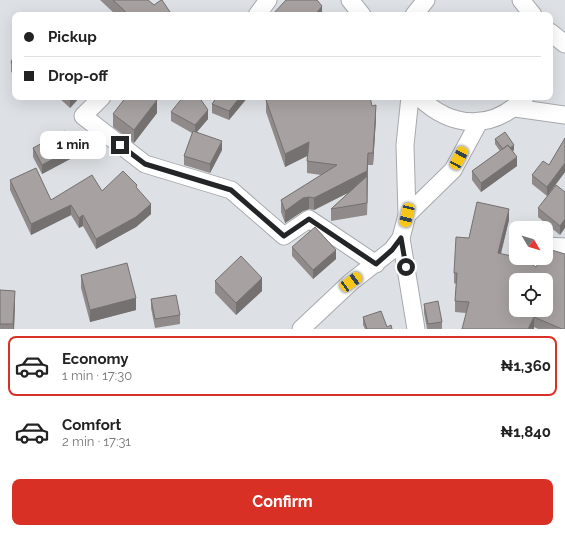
<!DOCTYPE html>
<html lang="en">
<head>
<meta charset="utf-8">
<style>
  body { margin:0; font-family:Raleway,sans-serif; background:#f6f6f6; color:#222; height:100vh; display:flex; flex-direction:column; font-size:15px; white-space:nowrap }
  * { box-sizing:border-box; margin:0 }
  p { font-size:13px; color:#767676 }
  .icon { flex:none; width:22px; height:22px; fill:none; stroke:currentColor; stroke-width:2; stroke-linecap:round; stroke-linejoin:round }
  .map { position:relative; height:329px; overflow:hidden }
  .side { display:flex; flex-direction:column; background:#fff; flex:1 }
  .side>* { flex:none }
  .banner { position:absolute; left:12px; top:12px; width:541px; height:88px; border-radius:8px; box-shadow:0 4px 16px #0002; display:grid; align-content:center; height:88px; padding:0 12px; background:#fff }
  .needle { width:26px; rotate:128deg }
  .fabs { position:absolute; left:509px; top:221px; display:grid; gap:8px }
  .fabs a { display:grid; place-items:center; width:44px; height:44px; border-radius:8px; background:#fff; box-shadow:0 4px 16px #0002; font-size:20px }
  .end { position:absolute; width:18px; height:18px; margin:-9px; border:5px solid #242527; background:#fff; box-shadow:0 0 0 2px #fff }
  .from { border-radius:50% }
  .bubble { position:absolute; height:28px; border-radius:8px; background:#fff; box-shadow:0 4px 16px #0002; font-size:13px; font-weight:700; line-height:28px; text-align:center }
  .car { position:absolute; width:12px; height:24px; margin:-12px -6px; border-radius:5px; box-shadow:0 0 3px 1px #0007; background:linear-gradient(#f5c518 24%,#345 0 40%,#f5c518 0 76%,#345 0 86%,#f5c518 0) }
  .banner b { display:flex; align-items:center; gap:14px; height:38px; font-size:15px }
  .banner b+b { border-top:1px solid #e0e0e0 }
  .banner i { width:10px; height:10px; background:#222 }
  ul { padding:7px 0 0; list-style:none }
  li { display:flex; align-items:center; gap:12px; height:60px; margin:0 8px 6px; padding:0 4px; border:2px solid transparent; border-radius:8px }
  li div { flex:1 }
  li b { display:block; font-size:15px }
  li em { font-style:normal; font-weight:700 }
  li.current { border-color:#d93025 }
  li>.icon { width:36px; height:36px; stroke-width:1.5 }
  .primary-button { display:flex; gap:8px; margin-top:auto; padding:8px 12px }
  .primary-button a { flex:1; height:46px; border-radius:8px; background:#d93025; color:#fff; font-size:16px; font-weight:700; line-height:46px; text-align:center }
  .map>svg:first-child { display:block }
</style>
</head>
<body>
<div class="map">
<svg width="565" height="329" viewBox="0 0 565 329">
  <rect width="100%" height="100%" fill="#dde0e4"/>
  <g fill="none" stroke-linecap="round" stroke-linejoin="round">
    <!-- minor casing -->
    <g stroke="#a6a9ad" stroke-width="19">
      <path id="minor" d="M350,0L362,15
        M521,0L533,15
        M257,15L268,0
        M414,15L426,0
        M550,32L565,44
        M102,97L83,116L145,164L231,190L284,236L309,219L376,264
        M419,97C452,129 493,131 525,97
        M515,108L565,115
        M407,215L453,170L479,122
        M401,238L416,329
        M546,246L565,247
        M529,262L533,258
        M301,329L351,282L392,250L401,238L407,215L405,145L410,97"/>
    </g>
    <!-- minor -->
    <use href="#minor" stroke="#fff" stroke-width="17"/>
  </g>
  <!-- wall -->
  <path fill="#908a8a" d="M100,0H148L154,5L172,15H116Z
    M15,51V74L11,72V63Z
    M58,97H80L70,108Z
    M248,97L229,120L212,113V104Z
    M266,100L376,118L373,165H368L367,215L331,221V209L348,193L314,210L309,209L303,211L285,223L281,212V200L321,175L307,173V156L285,167L266,112Z
    M171,112L208,119L197,132L222,150L210,173L184,165V156L192,133L171,121Z
    M157,113L134,143L113,127V114Z
    M565,138V172L547,196L532,184V175L549,165Z
    M495,139L514,150L512,151L517,166L481,192L472,180V171L500,151L495,144Z
    M33,148L74,157L42,174L33,157Z
    M10,180L51,200L102,191L137,189L151,214L136,227L96,249L83,226L79,228L71,215L31,235L10,190Z
    M565,192L560,235L538,217V208Z
    M509,220L501,254L565,329H538L534,327L466,313L455,312V301L456,284L454,283V273L469,238Z
    M292,247L336,259L313,279L292,256Z
    M81,275L136,310L90,322L81,288Z
    M215,281L262,291L236,315L215,293Z
    M0,290L15,303L14,329H0Z
    M151,299L180,315V324L155,328L151,308Z
    M424,304L442,322V329H427L424,313Z
    M363,317L387,327L392,329H365L363,325Z"/>
  <!-- shaded-wall -->
  <path fill="#757171" d="M322,6V15H315Z
    M70,97H80L70,108Z
    M240,97H248L229,120V111Z
    M157,100V113L134,143V130Z
    M376,105V118L373,165V153Z
    M208,110V119L195,134V125Z
    M222,141V150L210,173V164Z
    M309,142V155L285,167V154Z
    M514,145V150L504,156V152Z
    M74,148V157L42,174V165Z
    M368,153L367,215V183L314,210V198Z
    M517,157V166L481,192V183Z
    M565,163V172L547,196V187Z
    M309,197V209L303,211L285,223V211L303,198Z
    M151,204V214L136,227L96,249V239Z
    M71,205V215L31,235V224Z
    M509,209V220L498,264V253Z
    M83,215V226L79,228V218Z
    M565,219V228L560,235V226Z
    M336,250V259L313,279V270Z
    M262,278V291L236,315V303Z
    M15,291V303L14,329H13Z
    M136,298V310L90,322V310Z
    M534,317V329H528Z"/>
  <!-- building -->
  <path fill="#a7a1a1" stroke="#757171" fill-rule="evenodd" d="M113,0H148L154,5L161,0H162L172,15H129Z
    M286,0H317L322,6L315,15H272Z
    M15,51V64L11,63Z
    M126,97H153L157,100L134,130L113,114Z
    M183,97H199L208,110L195,125L171,112Z
    M217,97H240L229,111L212,104Z
    M273,97H370L372,106L376,105L373,153H368L367,171L314,198L309,197L303,198L285,211L281,200L337,165L307,161L309,142L285,154L266,100Z
    M65,131L74,148L42,165L33,148Z
    M193,131L222,141L210,164L184,156Z
    M505,132L514,145L510,148L508,145L503,149L495,139Z
    M565,138V163L547,187L532,175L543,161L549,165Z
    M508,145L517,157L481,183L472,171Z
    M36,168L51,200L92,175L102,191L123,171L137,185L136,187L151,204L136,217L96,239L83,215L79,218L71,205L31,224L10,180Z
    M367,176V203L331,209Z
    M556,185L565,192V219L560,226L538,208Z
    M477,202L509,209L498,253L516,257V258H522L536,267L540,261L543,263L545,258H546V254L548,249L565,254V329H562L534,317L528,329H462L469,302L455,301L457,273H454L456,237L469,238ZM516,280H546V310H516Z
    M315,227L336,250L313,270L292,247Z
    M241,256L262,278L236,303L215,281Z
    M127,263L136,298L90,310L81,275Z
    M0,290L15,291L13,324H0Z
    M176,295L180,315L155,319L151,299Z
    M438,301L442,322L428,324L424,304Z
    M381,311L387,327L391,325L392,329H367L363,317Z"/>
  <g fill="none" stroke-linecap="round" stroke-linejoin="round">
    <!-- route -->
    <path stroke="#242527" stroke-width="5" d="M120,145L145,164L231,190L284,236L309,219L376,264L392,250L401,238L406,267"/>
  </g>
</svg>
<div class="fabs">
<a><svg class="needle" viewBox="-14 -14 28 28"><path d="M0-13l5 13h-10z" fill="#e53935"/><path d="M0 13l5-13h-10z" fill="#767676"/></svg></a>
<a><svg class="icon" aria-label="locate" viewBox="0 0 24 24"><circle cx="12" cy="12" r="6"/><path d="M12 2v4M12 18v4M2 12h4M18 12h4"/></svg></a>
</div>
<i class="end from" style="left:406px;top:267px"></i>
<i class="end" style="left:120px;top:145px"></i>
<div class="bubble" style="left:40px;top:131px;width:66px">1 min</div>
<i class="car" style="left:459px;top:158px;rotate:28deg"></i>
<i class="car" style="left:407px;top:215px;rotate:194deg"></i>
<i class="car" style="left:351px;top:282px;rotate:54deg"></i>
<div class="banner">
<b><i class="from"></i>Pickup</b>
<b><i></i>Drop-off</b>
</div>
</div>
<section class="side">
<ul>
<li class="current"><svg class="icon" aria-label="car" viewBox="0 0 24 24"><path d="M5 17H2v-5l4-1 3-4h7l3 4 3 1v5h-3M9 17h6M6 11h13"/><circle cx="7" cy="17" r="2"/><circle cx="17" cy="17" r="2"/></svg><div><b>Economy</b><p>1 min · 17:30</p></div><em>₦1,360</em></li>
<li><svg class="icon" aria-label="car" viewBox="0 0 24 24"><path d="M5 17H2v-5l4-1 3-4h7l3 4 3 1v5h-3M9 17h6M6 11h13"/><circle cx="7" cy="17" r="2"/><circle cx="17" cy="17" r="2"/></svg><div><b>Comfort</b><p>2 min · 17:31</p></div><em>₦1,840</em></li>
</ul>
<div class="primary-button"><a>Confirm</a></div>
</section>
</body>
</html>
